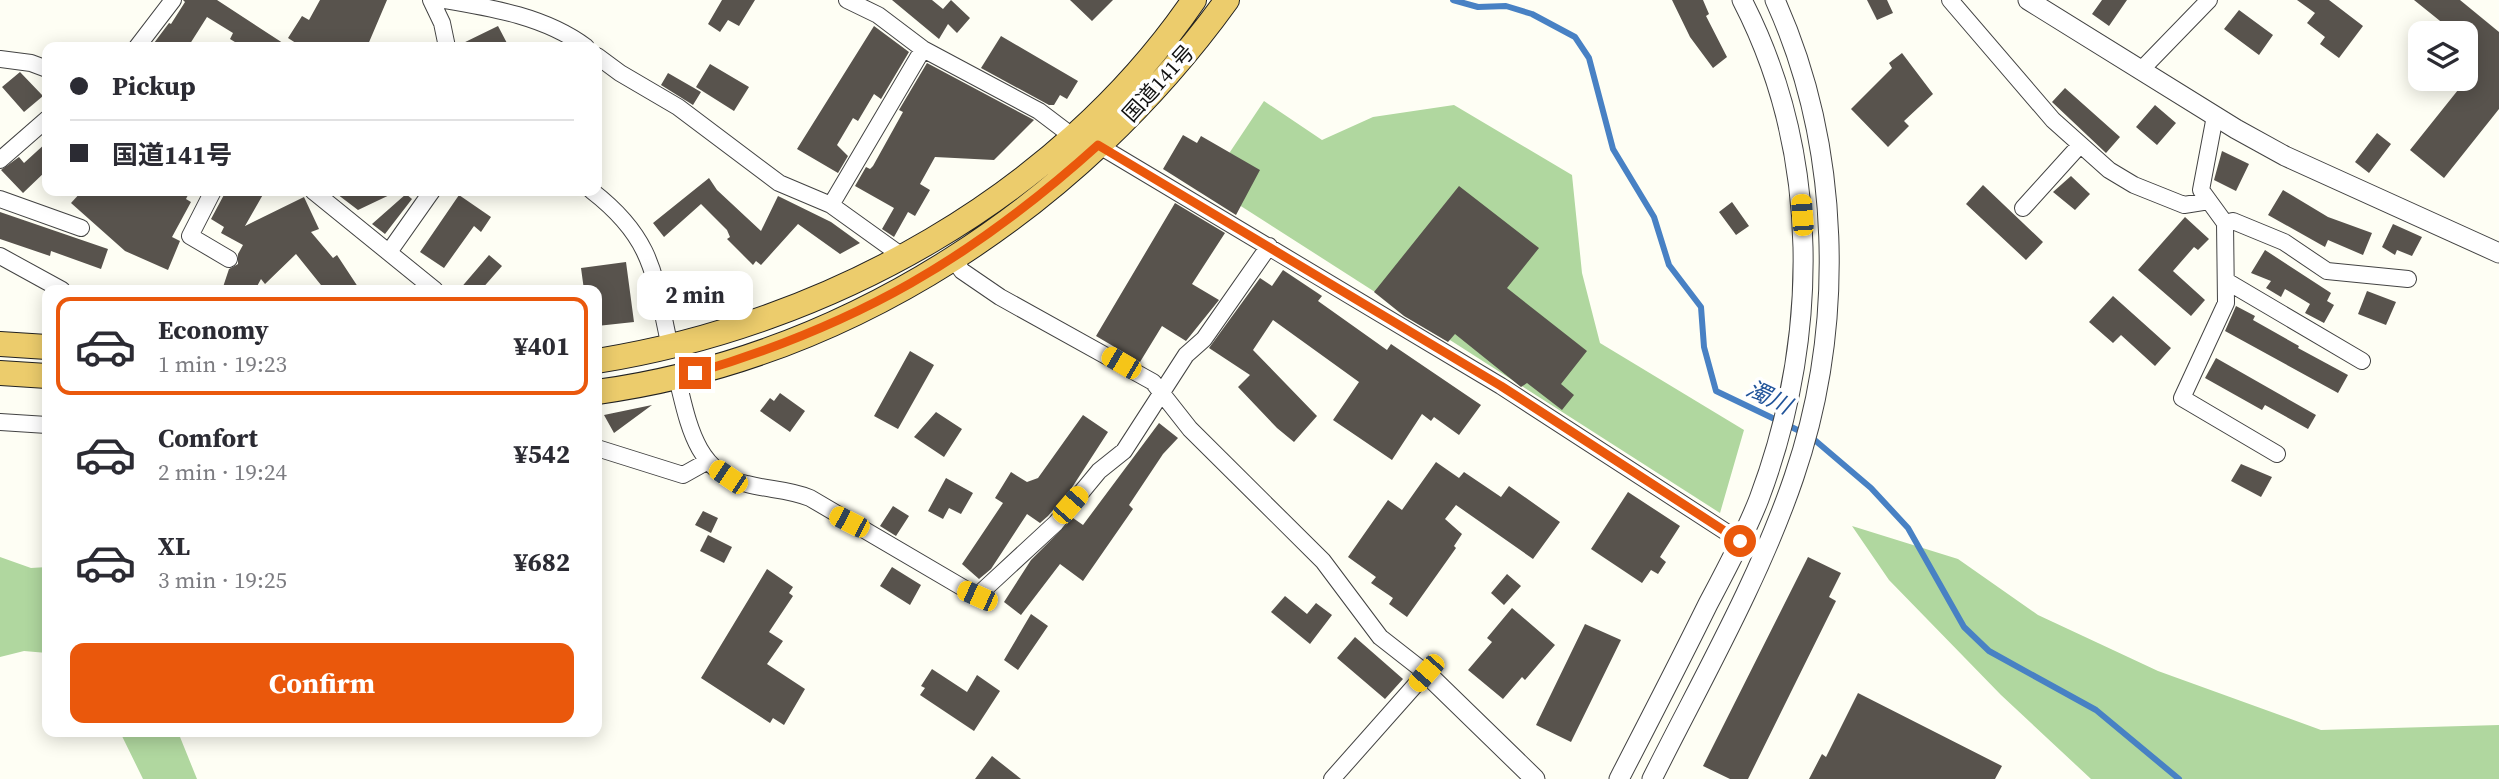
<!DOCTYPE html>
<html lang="en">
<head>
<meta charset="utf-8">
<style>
  body { margin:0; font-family:"Source Serif 4","Noto Sans JP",serif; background:#f7f7f7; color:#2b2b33; height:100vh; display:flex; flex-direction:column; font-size:26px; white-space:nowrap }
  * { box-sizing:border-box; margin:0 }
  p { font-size:23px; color:#7c7c81 }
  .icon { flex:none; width:38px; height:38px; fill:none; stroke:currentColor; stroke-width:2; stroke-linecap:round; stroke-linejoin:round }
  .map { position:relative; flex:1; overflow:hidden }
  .panel { position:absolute; left:42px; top:285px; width:560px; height:452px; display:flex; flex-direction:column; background:#fff; border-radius:14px; box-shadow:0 4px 18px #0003 }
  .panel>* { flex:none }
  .top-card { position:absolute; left:42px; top:42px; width:560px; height:154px; border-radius:14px; box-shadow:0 4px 18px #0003; display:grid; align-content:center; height:154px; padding:0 28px; background:#fff }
  .fabs { position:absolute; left:2408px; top:21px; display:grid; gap:14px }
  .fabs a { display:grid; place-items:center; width:70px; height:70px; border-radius:14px; background:#fff; box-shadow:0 4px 18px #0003; font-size:35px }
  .end { position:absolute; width:32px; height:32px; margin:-16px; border:9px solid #ea580c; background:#fff; box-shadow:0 0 0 4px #fff }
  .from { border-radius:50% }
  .bubble { position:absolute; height:49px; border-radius:14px; background:#fff; box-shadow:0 4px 18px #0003; font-size:23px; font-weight:700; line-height:49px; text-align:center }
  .car { position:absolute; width:21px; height:42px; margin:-21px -10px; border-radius:9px; box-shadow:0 0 5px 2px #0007; background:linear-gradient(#f5c518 24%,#345 0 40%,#f5c518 0 76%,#345 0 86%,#f5c518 0) }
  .top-card b { display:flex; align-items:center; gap:24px; height:66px; font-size:26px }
  .top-card b+b { border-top:2px solid #e1e1e2 }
  .top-card i { width:18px; height:18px; background:#2b2b33 }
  ul { padding:12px 0 0; list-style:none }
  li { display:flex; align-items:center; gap:21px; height:98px; margin:0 14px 10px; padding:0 14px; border:4px solid transparent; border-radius:14px }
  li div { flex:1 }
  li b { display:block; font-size:26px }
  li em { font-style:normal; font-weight:700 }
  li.active { border-color:#ea580c }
  li>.icon { width:63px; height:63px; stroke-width:1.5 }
  .button { display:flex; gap:14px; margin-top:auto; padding:14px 28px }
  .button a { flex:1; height:80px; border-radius:14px; background:#ea580c; color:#fff; font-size:28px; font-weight:700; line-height:80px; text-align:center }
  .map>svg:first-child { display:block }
</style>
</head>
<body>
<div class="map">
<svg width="2499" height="779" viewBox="0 0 2499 779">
  <rect width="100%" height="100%" fill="#fefef4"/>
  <!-- forest -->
  <path fill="#b0d79f" d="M1264,101L1322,140L1373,117L1454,105L1572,175L1582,273L1600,343L1744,430L1720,513L1208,185Z
    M1852,526L1958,559L2038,615L2158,671L2321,730L2499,725V779H2091L2001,695L1889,580Z
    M0,557L31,568L47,567V653L24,651L0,657Z
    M120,732H178L197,779H143Z"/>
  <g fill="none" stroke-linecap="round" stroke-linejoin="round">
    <!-- stream -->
    <path stroke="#4881c4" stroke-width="6" d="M1453,0L1478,7L1506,6L1532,14L1575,37L1589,58L1613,149L1654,217L1669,265L1701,307L1704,347L1716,391L1810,436L1871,488L1908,528L1964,627L1989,651L2096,710L2179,779"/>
  </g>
  <!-- building -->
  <path fill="#58534d" d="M183,0H217L289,47H243L230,39L233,33L207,17L188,47H151L169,23L171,24L185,2Z
    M320,0H387L367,47H302L288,38L302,16L309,20Z
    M722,0H755L739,26L728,20L720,32L708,24Z
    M892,0H932L943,9L951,0L970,18L957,33L948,24L939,39Z
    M1070,0H1113L1092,21Z
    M1672,0H1703L1709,14L1706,16L1727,57L1713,68L1690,37Z
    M1867,0H1887L1893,13L1877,20Z
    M2102,0H2127L2109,26L2092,14Z
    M2297,0H2329L2363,26L2339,58L2320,44L2325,37L2307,23L2315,13Z
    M2414,0H2460L2499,32V109L2444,178L2410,150L2466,80V33H2455Z
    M2239,10L2273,35L2259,55L2224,29Z
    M498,26L509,47H457V46Z
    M874,26L909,52L881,99L874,94L858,121L853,118L837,145L848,156L838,173L797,149Z
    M1001,36L1078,81L1067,99L1060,95L1054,105H1049L981,68Z
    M1902,53L1933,94L1904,121L1909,126L1888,147L1851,109L1892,68L1889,63Z
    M927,63L1034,120L994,160L935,157L920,184L930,190L915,216L908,212L894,237L882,229L894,208L855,186L866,167L870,169L873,166L903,112L899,110Z
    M710,64L749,87L734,111L696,87Z
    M20,72L43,96L24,112L2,87Z
    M668,73L701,92L693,105L661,85Z
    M2065,88L2120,137L2106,153L2052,102Z
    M2155,105L2176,123L2157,145L2136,127Z
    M2377,133L2391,144L2369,173L2355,162Z
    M1183,135L1197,143L1201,136L1260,170L1236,215L1163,169Z
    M47,142V170L23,193L1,170L19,157L24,163Z
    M2222,151L2249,164L2236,191L2214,180Z
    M2071,176L2090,194L2075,210L2053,192Z
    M709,178L717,190L761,231L778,196L831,222L860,243L840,254L798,224L761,265L756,261L753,265L727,239L730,237L727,230L701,204L664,237L653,223Z
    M1983,185L2043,242L2026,260L1966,204Z
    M1459,186L1539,248L1507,288L1587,351L1561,384L1574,395L1562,410L1527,383L1521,387L1455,334L1448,342L1404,316L1374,292Z
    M2283,190L2328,217L2372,233L2363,255L2328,240L2325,247L2268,215Z
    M82,191H190L186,199L191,202L172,237L180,241L168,270L125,251L71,203Z
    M226,191H265L245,226L304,197L319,229L311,232L333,258L337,255L360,290H325L296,254L265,284L261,279L255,290H222L229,269L238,264V254L243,245L221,233L224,227L211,219Z
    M333,191H398L358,210Z
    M406,194L412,199L385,234L372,224Z
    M459,195L491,217L481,232L474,226L444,268L420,252Z
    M1732,202L1749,226L1736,235L1719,212Z
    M1175,203L1225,233L1192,284L1219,300L1186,341L1162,326L1140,362L1096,336Z
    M0,212L108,249L101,269L51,251L50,256L0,239Z
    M2185,217L2209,239L2198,250L2194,247L2173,271L2205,300L2191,316L2138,270Z
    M2393,224L2422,237L2412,256L2397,250L2395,255L2382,247Z
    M2265,250L2331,293L2327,301L2334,305L2324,323L2305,313L2310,304L2285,289L2281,297L2266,288L2271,281L2251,273Z
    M489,255L502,266L481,290H459Z
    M626,262L634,322L597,326V290H584L581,268Z
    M1283,270L1322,296L1318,301L1387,350L1391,344L1481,405L1459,435L1434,417L1431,421L1422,414L1392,460L1333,420L1359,382L1273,320L1253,350L1317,416L1294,442L1277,428L1238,387L1250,375L1209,348L1260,278L1272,286Z
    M2367,291L2396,302L2386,325L2358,314Z
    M2113,296L2171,348L2155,366L2121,335L2113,343L2089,322Z
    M2236,306L2255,316L2253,320L2299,346L2298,348L2348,375L2338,393L2225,331Z
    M910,351L934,365L898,429L874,416Z
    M2216,358L2316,415L2308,429L2265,405L2262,410L2205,378Z
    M780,393L805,411L790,432L760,411L770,398L774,401Z
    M652,405L614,433L604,415Z
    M936,412L962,429L944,457L914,437Z
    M1083,415L1108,432L1071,489L1048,516L1040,523L1027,514L991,569L979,579L962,564L1003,503L995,498L1011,472L1027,482L1038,478Z
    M1159,423L1178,438L1163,454L1129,505L1133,509L1083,581L1060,564L1021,615L1004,602L1031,560L1073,518L1083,525Z
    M1436,462L1459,478L1464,472L1501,497L1509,486L1560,522L1533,559L1456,505L1445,519L1462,534L1454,546L1456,548L1407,617L1389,604L1393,598L1371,583L1376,577L1348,557L1388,500L1402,510Z
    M2241,464L2272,477L2261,497L2231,481Z
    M946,478L973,493L961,514L949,508L943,519L928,511Z
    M1628,492L1680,526L1660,557L1666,562L1658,574L1651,570L1642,583L1591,549Z
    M893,506L909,516L896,536L880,526Z
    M703,511L718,518L711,533L695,525Z
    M708,535L732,547L724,563L700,551Z
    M1808,557L1841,573L1829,597L1836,601L1748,779H1730L1703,766Z
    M892,567L921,585L910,605L880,586Z
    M767,569L793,587L789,593L793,596L769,632L783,641L767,664L805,689L784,725L773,718L770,723L701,678Z
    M1507,574L1521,586L1504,605L1491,593Z
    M1285,596L1307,614L1316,603L1332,615L1310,644L1271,612Z
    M1512,608L1555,645L1525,680L1522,677L1503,699L1468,670L1492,642L1487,638Z
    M1031,614L1048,626L1018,670L1004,660Z
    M1585,624L1621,640L1571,742L1536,725Z
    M1355,637L1403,679L1385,699L1337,658Z
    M932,669L967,692L977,675L1000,691L974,731L920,695L925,688L921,686Z
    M1858,693L2002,766L1995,779H1809L1822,754L1826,757Z
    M992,756L1021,779H975Z"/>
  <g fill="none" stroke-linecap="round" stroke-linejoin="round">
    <!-- minor casing -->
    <g stroke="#434343" stroke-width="18">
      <path id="minor" d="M431,0L442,23L447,47
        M445,0C493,8 546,17 586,47
        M847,0L878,15L923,49L1039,111L1072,136
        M1950,0L2053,120L2109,170L2134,185L2184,205L2209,201
        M137,47L173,0
        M597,56L620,73L678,107L779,183L831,205L902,256
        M0,59L31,63L47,69
        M2142,69L2209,0
        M2215,116L2201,190L2225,223L2226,303L2182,398L2277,454
        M1098,145L1501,386L1740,541
        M0,160L47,119
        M213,191L190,236L229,259
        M313,191L435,290
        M592,191C654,239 654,275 670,347
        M0,199L81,228
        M831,205L923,49
        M2023,208L2080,145
        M2225,223L2233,221L2284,242L2327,271L2408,279
        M389,252L432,191
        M0,256L62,290
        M954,260L962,271L1000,297L1153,382L1190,429L1323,561L1380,637L1426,673L1332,779
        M2228,282L2362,361
        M677,378C688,421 695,473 747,484C769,490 788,489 810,498L977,596L1056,523L1099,471L1124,451L1186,355L1204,339L1269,246
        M0,422L47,425
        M597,448L683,475L708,461"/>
    </g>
    <!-- tertiary casing -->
    <g stroke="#434343" stroke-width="21">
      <path id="tertiary" d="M2028,0L2236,129L2285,156L2499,253
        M1426,673L1535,779
        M1619,779C1649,721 1679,663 1708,604C1726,570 1745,535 1759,499C1819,339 1822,155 1742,0
        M1652,779C1701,681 1759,580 1794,477C1846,325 1841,146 1775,0"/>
    </g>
    <!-- trunk casing -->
    <g stroke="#212121" stroke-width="26">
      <path id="trunk" d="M0,344L47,347
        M597,361C828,324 1060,196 1194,0
        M0,373L47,376
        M597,392C850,357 1079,205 1227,0"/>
    </g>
    <!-- minor -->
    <use href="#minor" stroke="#fff" stroke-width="16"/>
    <!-- tertiary -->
    <use href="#tertiary" stroke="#fff" stroke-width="19"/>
    <!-- trunk -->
    <use href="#trunk" stroke="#eccc6c" stroke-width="24"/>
  </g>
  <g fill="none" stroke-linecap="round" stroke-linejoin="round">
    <!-- route -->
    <path stroke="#ea580c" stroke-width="9" d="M695,373C857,325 973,258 1098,145L1501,386L1740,541"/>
  </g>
  <g text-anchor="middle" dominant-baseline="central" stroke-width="7" stroke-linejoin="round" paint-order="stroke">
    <!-- street labels -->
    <g font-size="21" fill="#101010" stroke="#fff">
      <text transform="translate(1158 83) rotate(-48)">国道141号</text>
    </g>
    <!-- water labels -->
    <g font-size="23" font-style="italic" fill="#21549a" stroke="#fff">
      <text transform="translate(1769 397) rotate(26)">濁川</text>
    </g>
  </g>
</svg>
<div class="fabs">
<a><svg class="icon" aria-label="layers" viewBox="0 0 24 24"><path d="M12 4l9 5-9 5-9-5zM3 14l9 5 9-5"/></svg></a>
</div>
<i class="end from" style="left:1740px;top:541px"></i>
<i class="end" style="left:695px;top:373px"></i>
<div class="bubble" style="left:637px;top:271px;width:116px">2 min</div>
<i class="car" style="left:1802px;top:215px;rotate:356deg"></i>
<i class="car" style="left:1121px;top:363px;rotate:300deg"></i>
<i class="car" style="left:728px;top:477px;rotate:304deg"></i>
<i class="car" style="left:1070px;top:505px;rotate:41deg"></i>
<i class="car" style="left:849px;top:522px;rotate:297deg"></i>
<i class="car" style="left:977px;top:596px;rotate:294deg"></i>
<i class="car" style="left:1426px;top:673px;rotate:221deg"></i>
<div class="top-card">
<b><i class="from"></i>Pickup</b>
<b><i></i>国道141号</b>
</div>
<section class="panel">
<ul>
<li class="active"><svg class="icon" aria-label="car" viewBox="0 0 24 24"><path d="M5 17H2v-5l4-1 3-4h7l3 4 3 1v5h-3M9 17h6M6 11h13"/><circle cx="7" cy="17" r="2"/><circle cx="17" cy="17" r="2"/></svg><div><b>Economy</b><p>1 min · 19:23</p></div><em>¥401</em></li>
<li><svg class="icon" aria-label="car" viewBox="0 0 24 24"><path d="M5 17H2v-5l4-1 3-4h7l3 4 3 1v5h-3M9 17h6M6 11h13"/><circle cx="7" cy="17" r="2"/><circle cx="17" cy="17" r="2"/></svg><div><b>Comfort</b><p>2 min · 19:24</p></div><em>¥542</em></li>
<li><svg class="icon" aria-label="car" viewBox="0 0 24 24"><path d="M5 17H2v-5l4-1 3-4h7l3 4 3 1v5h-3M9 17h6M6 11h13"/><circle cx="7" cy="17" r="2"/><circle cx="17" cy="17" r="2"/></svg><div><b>XL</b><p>3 min · 19:25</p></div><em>¥682</em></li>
</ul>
<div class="button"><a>Confirm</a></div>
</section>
</div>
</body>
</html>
